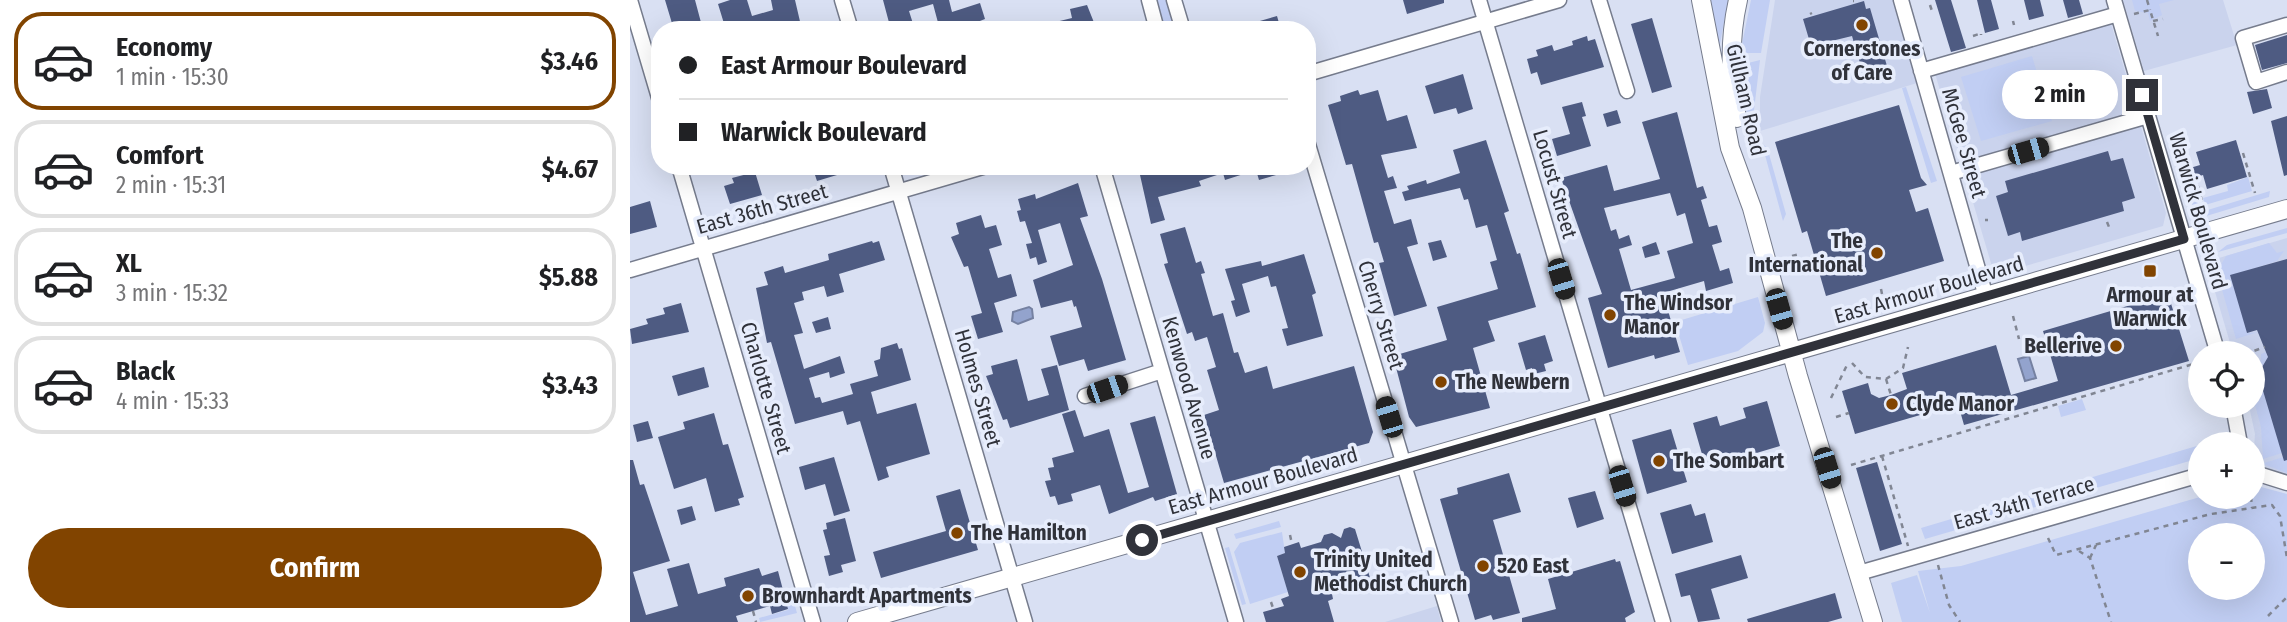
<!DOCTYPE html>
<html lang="en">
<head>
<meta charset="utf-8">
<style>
  body { margin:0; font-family:"Fira Sans Condensed",sans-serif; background:#f2f2f2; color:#202124; height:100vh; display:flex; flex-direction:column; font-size:26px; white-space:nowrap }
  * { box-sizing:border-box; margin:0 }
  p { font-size:23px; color:#757577 }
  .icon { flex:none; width:38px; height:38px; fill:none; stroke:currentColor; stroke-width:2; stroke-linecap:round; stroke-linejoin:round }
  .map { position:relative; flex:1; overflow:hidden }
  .drawer { display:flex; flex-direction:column; background:#fff; width:630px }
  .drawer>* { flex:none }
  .top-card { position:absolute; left:21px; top:21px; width:665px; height:154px; border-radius:28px; box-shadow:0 7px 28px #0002; display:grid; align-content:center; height:154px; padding:0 28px; background:#fff }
  .controls { position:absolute; left:1558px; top:341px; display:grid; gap:14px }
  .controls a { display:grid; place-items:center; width:77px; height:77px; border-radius:50%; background:#fff; box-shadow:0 7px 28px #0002; font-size:35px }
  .end { position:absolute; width:32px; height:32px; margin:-16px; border:9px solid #30323a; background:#fff; box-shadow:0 0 0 4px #fff }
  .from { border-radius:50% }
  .bubble { position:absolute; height:49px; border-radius:24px; background:#fff; box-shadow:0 7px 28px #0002; font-size:23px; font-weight:700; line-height:49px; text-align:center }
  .car { position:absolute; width:21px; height:42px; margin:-21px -10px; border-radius:9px; box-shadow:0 0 5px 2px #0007; background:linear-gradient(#222 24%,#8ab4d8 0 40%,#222 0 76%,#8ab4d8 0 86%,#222 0) }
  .top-card b { display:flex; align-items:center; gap:24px; height:66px; font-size:26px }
  .top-card b+b { border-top:2px solid #e0e0e0 }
  .top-card i { width:18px; height:18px; background:#202124 }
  ul { padding:12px 0 0; list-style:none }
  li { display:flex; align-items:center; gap:21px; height:98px; margin:0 14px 10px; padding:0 14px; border:4px solid #e0e0e0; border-radius:28px }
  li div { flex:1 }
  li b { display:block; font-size:26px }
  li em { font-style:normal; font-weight:700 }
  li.on { border-color:#814400 }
  li>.icon { width:63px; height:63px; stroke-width:1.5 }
  .button { display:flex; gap:14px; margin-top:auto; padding:14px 28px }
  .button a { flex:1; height:80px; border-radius:42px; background:#814400; color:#fff; font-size:28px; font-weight:700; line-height:80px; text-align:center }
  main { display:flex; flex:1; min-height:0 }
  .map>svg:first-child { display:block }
</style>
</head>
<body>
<main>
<section class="drawer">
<ul>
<li class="on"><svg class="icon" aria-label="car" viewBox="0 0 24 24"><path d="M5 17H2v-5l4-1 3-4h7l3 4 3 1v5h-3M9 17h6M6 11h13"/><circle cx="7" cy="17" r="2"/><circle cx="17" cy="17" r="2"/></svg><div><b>Economy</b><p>1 min · 15:30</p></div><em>$3.46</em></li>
<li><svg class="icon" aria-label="car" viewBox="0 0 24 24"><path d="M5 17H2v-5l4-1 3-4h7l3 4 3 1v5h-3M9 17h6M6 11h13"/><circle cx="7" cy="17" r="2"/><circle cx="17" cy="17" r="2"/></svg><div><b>Comfort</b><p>2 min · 15:31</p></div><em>$4.67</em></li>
<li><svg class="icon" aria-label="car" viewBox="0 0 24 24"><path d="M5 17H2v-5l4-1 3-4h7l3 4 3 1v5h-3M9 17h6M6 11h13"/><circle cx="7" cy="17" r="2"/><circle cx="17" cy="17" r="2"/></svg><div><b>XL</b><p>3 min · 15:32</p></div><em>$5.88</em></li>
<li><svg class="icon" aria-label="car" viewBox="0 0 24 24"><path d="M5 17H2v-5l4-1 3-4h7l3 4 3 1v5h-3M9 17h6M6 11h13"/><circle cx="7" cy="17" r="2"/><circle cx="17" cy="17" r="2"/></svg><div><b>Black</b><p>4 min · 15:33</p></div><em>$3.43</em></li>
</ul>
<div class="button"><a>Confirm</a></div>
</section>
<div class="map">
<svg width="1657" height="622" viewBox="0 0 1657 622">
  <rect width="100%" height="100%" fill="#d9e0f3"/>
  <!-- built -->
  <path fill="#cad3ed" d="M1145,0H1263L1287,83L1130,131V97Z
    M1493,0H1593L1607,45L1514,71Z
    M1480,20L1536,213L1533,226L1368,274L1363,270L1304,70Z
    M1657,238V477L1627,466L1623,461L1625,434L1619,406H1622V354L1603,353L1580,275L1582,260Z
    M807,606L811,622H755Z"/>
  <!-- green -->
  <path fill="#c1cef3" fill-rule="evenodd" d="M523,0H540L548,30H532Z
    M1076,0H1098L1090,44H1085Z
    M1121,0H1140L1131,53H1115L1111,49Z
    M1502,0H1544L1529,4L1532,15L1520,21L1518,13L1505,11Z
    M1402,56L1422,121L1351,141L1331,77Z
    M1130,60L1124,110L1126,133L1118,126L1112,69L1118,63Z
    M1276,87L1307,181L1301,183L1272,88Z
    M1132,144L1137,147L1156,214L1153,221Z
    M1549,147C1555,168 1565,185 1571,206L1563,208L1545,148Z
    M1618,177L1622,191L1575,205L1573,198L1598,191L1597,185Z
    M1640,191L1639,197L1573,217L1571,212Z
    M1657,228V233L1588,252L1597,245Z
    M1639,243L1647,253L1654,251L1647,261L1600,276L1618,333L1628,332L1606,339L1587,272L1596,256Z
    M1128,297L1135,323L1133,332L1108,351L1058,365L1045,322Z
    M1636,352L1638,357L1628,374L1652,453L1633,459L1631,427L1622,394V371L1631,360V354Z
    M1452,399L1456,410L1431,417L1428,406Z
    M1570,445V458L1459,490L1456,479Z
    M1657,456V473L1633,464L1634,463Z
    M1446,482L1450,494L1295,539L1291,528Z
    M1624,485L1657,494V622H1272L1261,583L1287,575L1300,613L1288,571L1331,566L1570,497H1622ZM1570,536H1622V588H1570Z
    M649,521L651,527L606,539L604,534Z
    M652,532L655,553L647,556L658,592L620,604L604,552L610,543Z
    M599,547L616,604L612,605L595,548Z
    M163,599L167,613L130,622L129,618L158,610L156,601Z"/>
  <!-- water -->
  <path fill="#93a3cd" stroke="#7581a1" stroke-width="2" d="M399,307L402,309L403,318L388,324L382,321L383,312Z
    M1399,356L1406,378L1395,381L1388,359Z"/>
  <!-- building -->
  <path fill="#4e5b82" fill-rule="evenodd" d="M35,0H65L73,30H44Z
    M100,0H117L122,16L143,10L141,0H165L172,30H96L88,4Z
    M253,0H319L322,12L350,3L355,19L327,30H310L303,4L279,11L285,30H261Z
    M773,0H814V3L777,14Z
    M1305,0H1321L1336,48L1321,52Z
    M1347,0H1361L1369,29L1355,33Z
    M1394,0H1410L1414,16L1399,20Z
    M1433,0H1449L1453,14L1438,18Z
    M1234,1L1236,9L1240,8L1257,66L1233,73L1222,36L1181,46L1173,19Z
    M457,5L467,30H410L409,26L442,18L440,9Z
    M647,16L651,30H609V27Z
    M1022,18L1042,87L1022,93L1001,24Z
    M1657,35V63L1632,70L1625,45Z
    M957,36L958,41L965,39L974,67L911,85L907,72L901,74L897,59L908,56L906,50L922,45L924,51L943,45L942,41Z
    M833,74L843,109L828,114L826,108L804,114L795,86Z
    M1637,89L1642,108L1623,114L1617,92Z
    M728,90L730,95L748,90L757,121L777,115L787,148L751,155L758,178L763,176L767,188L754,191L764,224L781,219L788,244L777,247L797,306L764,316L749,263L754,262L748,242L744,243L722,164L716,165L698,105L711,101L710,96Z
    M952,102L956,116L952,117L961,146L927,156L922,139L940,134L932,107Z
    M1269,105L1291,178L1297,185L1279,190L1286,212L1298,208L1314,261L1196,296L1177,231L1172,233L1145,142Z
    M987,110L991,123L977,127L973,114Z
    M1047,112L1067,188L1073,186L1077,198L1071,200L1079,227L1087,225L1092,242L1082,245L1090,271L1099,268L1103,283L1076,291L1074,281L1033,293L1050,352L1025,359L1024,355L978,368L958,298L972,294L931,178L977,165L984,191L1030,179L1012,122ZM1040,193L1047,216L1055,213L1063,243L1037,251L1045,278L1001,290L989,249L1002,245L999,235L989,239L986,229L981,231L974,208Z
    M1657,116V175L1654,176L1641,121Z
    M856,140L879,211L874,213L887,254L890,253L906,307L858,321L865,341L843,348L860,408L786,427L779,417L763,356L817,340L807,307L868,289L860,262L867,260L857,225L846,228L838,199L834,200L830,188L775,201L772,192L779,190L777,186L796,180L797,184L830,173L823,150Z
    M1606,140L1617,177L1577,189L1573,175L1563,178L1560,168L1570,165L1566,152Z
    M1478,151L1481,161L1493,158L1505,198L1492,202L1494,211L1392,241L1390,232L1378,236L1366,196L1378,192L1375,181Z
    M182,166H226L227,169L187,181Z
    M539,166H667V169L629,180L626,170L595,180L593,173L569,181L571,186L528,197L535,220L521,224L510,175Z
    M125,172L132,195L100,204L94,186L104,183L102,178Z
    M448,183L458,216L450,218L472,279L496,360L458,371L454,359L429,366L420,336L452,327L446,306L444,307L442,300L411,308L403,280L443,265L430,223L408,230L417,262L408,265L406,257L400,259L396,244L402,243L395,221L390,222L387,211L391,210L388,199L405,194L406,199Z
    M20,201L27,227L0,234V207Z
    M351,215L355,228L366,225L372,245L359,249L368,278L381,274L387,296L364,303L373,332L348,339L341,316L352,313L338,266L334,267L321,237L329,234L326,223Z
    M555,227L566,263L571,261L575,273L571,274L583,316L593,313L604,353L608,352L615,373L637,366L643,389L724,366L743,432L739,443L594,483L574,415L589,410L577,370L586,367L577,337L565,341L562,332L557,334L534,264L538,263L530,234Z
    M811,240L817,257L803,261L798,243Z
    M242,241L243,243L249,241L255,260L209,274L214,292L197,297L194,286L172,292L174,300L164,303L173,333L164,335L174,369L210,356L215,373L200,378L199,372L179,378L185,398L190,397L192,403L223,394L220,384L248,376L244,361L250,359L251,348L267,343L269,349L272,348L281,380L241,392L247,414L286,403L300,454L256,467L259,477L248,481L230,421L217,425L213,411L165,424L141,342L137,343L126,288L138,285L134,272L153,266L155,273L199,260L198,254Z
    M1026,242L1030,254L1015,258L1012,247Z
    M674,254L686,293L682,295L693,336L657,346L652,329L658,328L646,286L641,287L638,276L612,284L620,312L606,317L601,301L605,300L595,269L631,261L632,266Z
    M1657,259V460L1654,461L1628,374L1638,357L1627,330L1617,333L1600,275Z
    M1538,294L1559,361L1334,425L1328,404L1225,434L1212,391L1238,383L1241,394L1249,398L1261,395L1277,389L1272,373L1366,345L1381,395L1428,381L1413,331Z
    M51,303L59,332L2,344L0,329L18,324L16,319L35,314L33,308Z
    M198,317L201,329L186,333L182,322Z
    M915,335L923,361L914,364L916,371L904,374L902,368L896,370L888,343Z
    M387,359L398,401L419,395L411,369L427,365L439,410L380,428L377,419L373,420L356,376L363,374L361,366Z
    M74,367L79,387L48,396L42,376Z
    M1137,401L1150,446L1076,468L1063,423L1087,416L1090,426L1116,418L1113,408Z
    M445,410L454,437L479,429L498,493L519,487L500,423L525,416L547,494L525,501L523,497L479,514L470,485L441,494L443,501L428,505L425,496L420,497L415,481L421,480L418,468L424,467L422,458L444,452L432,414Z
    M84,413L93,445L98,444L114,497L108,499L110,505L85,512L76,478L44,489L28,437L55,429L53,422Z
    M18,421L23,438L7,442L3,425Z
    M1041,429L1057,482L1017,494L1002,440Z
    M204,457L220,511L204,516L195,484L175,490L169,467Z
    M0,460H3L10,485L14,484L40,561L3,572L16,615L48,606L37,569L59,563L68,594L96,586L94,578L129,568L132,576L148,571L158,609L142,614L140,606L106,616L108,622H0Z
    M1247,462L1272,544L1250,551L1226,468Z
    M879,473L891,512L863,520L890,613L863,620L861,615L845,620L810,499L828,494L827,488Z
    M330,489L348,550L251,578L243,552L316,531L306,496Z
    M965,491L974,519L947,528L938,498Z
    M1061,504L1065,516L1075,513L1083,542L1042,554L1030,513Z
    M62,506L66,520L51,525L47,510Z
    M215,518L226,561L211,565L213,572L199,576L194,556L200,555L193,530L197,529L196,523Z
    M720,527L725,529L741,581L702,594L703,599L698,601L704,622H636L633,612L654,606L651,599L659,596L647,556L655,553L654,547L669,542L671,548L691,542L694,535L702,533L711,538L714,529Z
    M1111,555L1118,578L1081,589L1090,619L1068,622L1060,595L1051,597L1045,574Z
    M985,559L986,562L990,561L1005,612L995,618L996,622H892V618L926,609L918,579Z
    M1205,593L1212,618L1198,622H1118L1117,619Z"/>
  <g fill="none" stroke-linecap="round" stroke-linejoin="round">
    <!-- minor casing -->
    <g stroke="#767c8d" stroke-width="17">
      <path id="minor" d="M0,0L30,101
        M212,0L221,30
        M519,0L527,30
        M544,0L553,30
        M849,0L1033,622
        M969,0L997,91
        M1271,0L1356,297
        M1484,0L1588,354
        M1657,25L1613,38L1626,82L1657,72
        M1291,71L1488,14
        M677,74L929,0
        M677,141L821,622
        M49,166L183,622
        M261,166L395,622
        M472,166L606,622
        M1321,173L1518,116
        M0,270L356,166
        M455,396L532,371
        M1603,406L1610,444
        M1622,472L1657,483
        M1229,573L1570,475"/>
    </g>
    <!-- major casing -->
    <g stroke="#767c8d" stroke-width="20">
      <path id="major" d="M1071,0L1100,148L1122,208L1168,376L1243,622
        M1107,118C1100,78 1099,39 1108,0
        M227,622L1657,209"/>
    </g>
    <!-- path -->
    <path stroke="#818693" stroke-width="2.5" stroke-dasharray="5 5" stroke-linecap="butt" d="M1517,0L1520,10
      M1223,1H1224
      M1300,5L1303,14
      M1180,14L1182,13
      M1504,14L1520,10L1528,36
      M1383,21L1384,25
      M1523,21L1533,19
      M1351,34V35
      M1343,36L1349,34
      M1613,153L1625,193
      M1558,169L1561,178L1567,183L1574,208
      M1355,220H1358
      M1477,222L1479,227
      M1162,256L1170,254
      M1251,289L1252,294
      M1383,316L1389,339
      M1615,354L1635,347
      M1222,363L1235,377L1256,379L1273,368L1278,347
      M1256,379L1261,395
      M1201,398L1217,365
      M1206,417L1219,413
      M1252,456L1278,546
      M1221,465L1570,362
      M1621,497L1622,508
      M660,535L662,544
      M1418,538L1426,555L1581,514L1642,505L1650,516L1657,558
      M1449,551L1460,558L1481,622
      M1460,558L1466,545
      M1308,565L1319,605L1330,622
      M641,602L643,608
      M123,611L126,622
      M1638,616L1657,597"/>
    <!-- minor -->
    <use href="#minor" stroke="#fff" stroke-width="14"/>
    <!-- major -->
    <use href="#major" stroke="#fff" stroke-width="18"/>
  </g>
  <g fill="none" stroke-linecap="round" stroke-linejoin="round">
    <!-- route -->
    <path stroke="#30323a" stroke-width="9" d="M512,540L1554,239L1512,95"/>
  </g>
  <!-- markers -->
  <g fill="#814400" stroke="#e7edfc" stroke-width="2.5">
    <circle cx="1232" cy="25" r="7"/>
    <circle cx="1247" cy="253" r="7"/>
    <rect x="1513" y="264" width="14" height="14" rx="3.5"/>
    <circle cx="980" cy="315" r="7"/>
    <circle cx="1486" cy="346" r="7"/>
    <circle cx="811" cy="382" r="7"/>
    <circle cx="1262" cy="404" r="7"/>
    <circle cx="1029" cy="461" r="7"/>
    <circle cx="327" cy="533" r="7"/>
    <circle cx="853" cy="566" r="7"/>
    <circle cx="670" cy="572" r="7"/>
    <circle cx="118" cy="596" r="7"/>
  </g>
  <g text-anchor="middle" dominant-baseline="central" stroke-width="7" stroke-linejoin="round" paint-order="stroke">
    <!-- poi labels -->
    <g font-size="21" font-weight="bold" fill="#30323a" stroke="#e7edfc" text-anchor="start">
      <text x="1232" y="49" text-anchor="middle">Cornerstones<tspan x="1232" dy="24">of Care</tspan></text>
      <text x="1233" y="241" text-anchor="end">The<tspan x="1233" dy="24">International</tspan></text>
      <text x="1520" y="295" text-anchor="middle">Armour at<tspan x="1520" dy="24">Warwick</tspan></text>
      <text x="994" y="303">The Windsor<tspan x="994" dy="24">Manor</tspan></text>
      <text x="1472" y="346" text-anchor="end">Bellerive</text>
      <text x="825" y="382">The Newbern</text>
      <text x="1276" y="404">Clyde Manor</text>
      <text x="1043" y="461">The Sombart</text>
      <text x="341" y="533">The Hamilton</text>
      <text x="684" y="560">Trinity United<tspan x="684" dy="24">Methodist Church</tspan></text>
      <text x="867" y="566">520 East</text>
      <text x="132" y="596">Brownhardt Apartments</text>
    </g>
    <!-- street labels -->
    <g font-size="21" fill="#30323a" stroke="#e7edfc">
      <text transform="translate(1116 100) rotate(77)">Gillham Road</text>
      <text transform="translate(1334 143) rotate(74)">McGee Street</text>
      <text transform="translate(925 184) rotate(74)">Locust Street</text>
      <text transform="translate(132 209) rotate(-16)">East 36th Street</text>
      <text transform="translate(1568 211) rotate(74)">Warwick Boulevard</text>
      <text transform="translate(1299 290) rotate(-16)">East Armour Boulevard</text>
      <text transform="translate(751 315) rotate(73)">Cherry Street</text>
      <text transform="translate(136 388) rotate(74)">Charlotte Street</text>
      <text transform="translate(348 388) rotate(74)">Holmes Street</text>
      <text transform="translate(559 388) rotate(74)">Kenwood Avenue</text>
      <text transform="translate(633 481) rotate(-16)">East Armour Boulevard</text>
      <text transform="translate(1394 503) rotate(-16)">East 34th Terrace</text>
    </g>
  </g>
</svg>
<div class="controls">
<a><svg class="icon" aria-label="locate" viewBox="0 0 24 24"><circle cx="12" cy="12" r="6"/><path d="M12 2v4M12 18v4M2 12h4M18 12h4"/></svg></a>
<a>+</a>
<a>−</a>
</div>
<i class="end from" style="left:512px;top:540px"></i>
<i class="end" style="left:1512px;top:95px"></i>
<div class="bubble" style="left:1372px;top:70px;width:116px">2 min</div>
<i class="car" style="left:1398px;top:151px;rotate:74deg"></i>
<i class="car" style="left:931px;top:279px;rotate:163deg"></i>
<i class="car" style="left:1149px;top:309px;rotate:164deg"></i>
<i class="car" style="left:477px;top:389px;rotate:71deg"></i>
<i class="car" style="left:759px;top:417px;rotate:343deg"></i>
<i class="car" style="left:1197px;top:468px;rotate:163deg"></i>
<i class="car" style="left:992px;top:486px;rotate:163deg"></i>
<div class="top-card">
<b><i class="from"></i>East Armour Boulevard</b>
<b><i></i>Warwick Boulevard</b>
</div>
</div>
</main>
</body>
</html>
